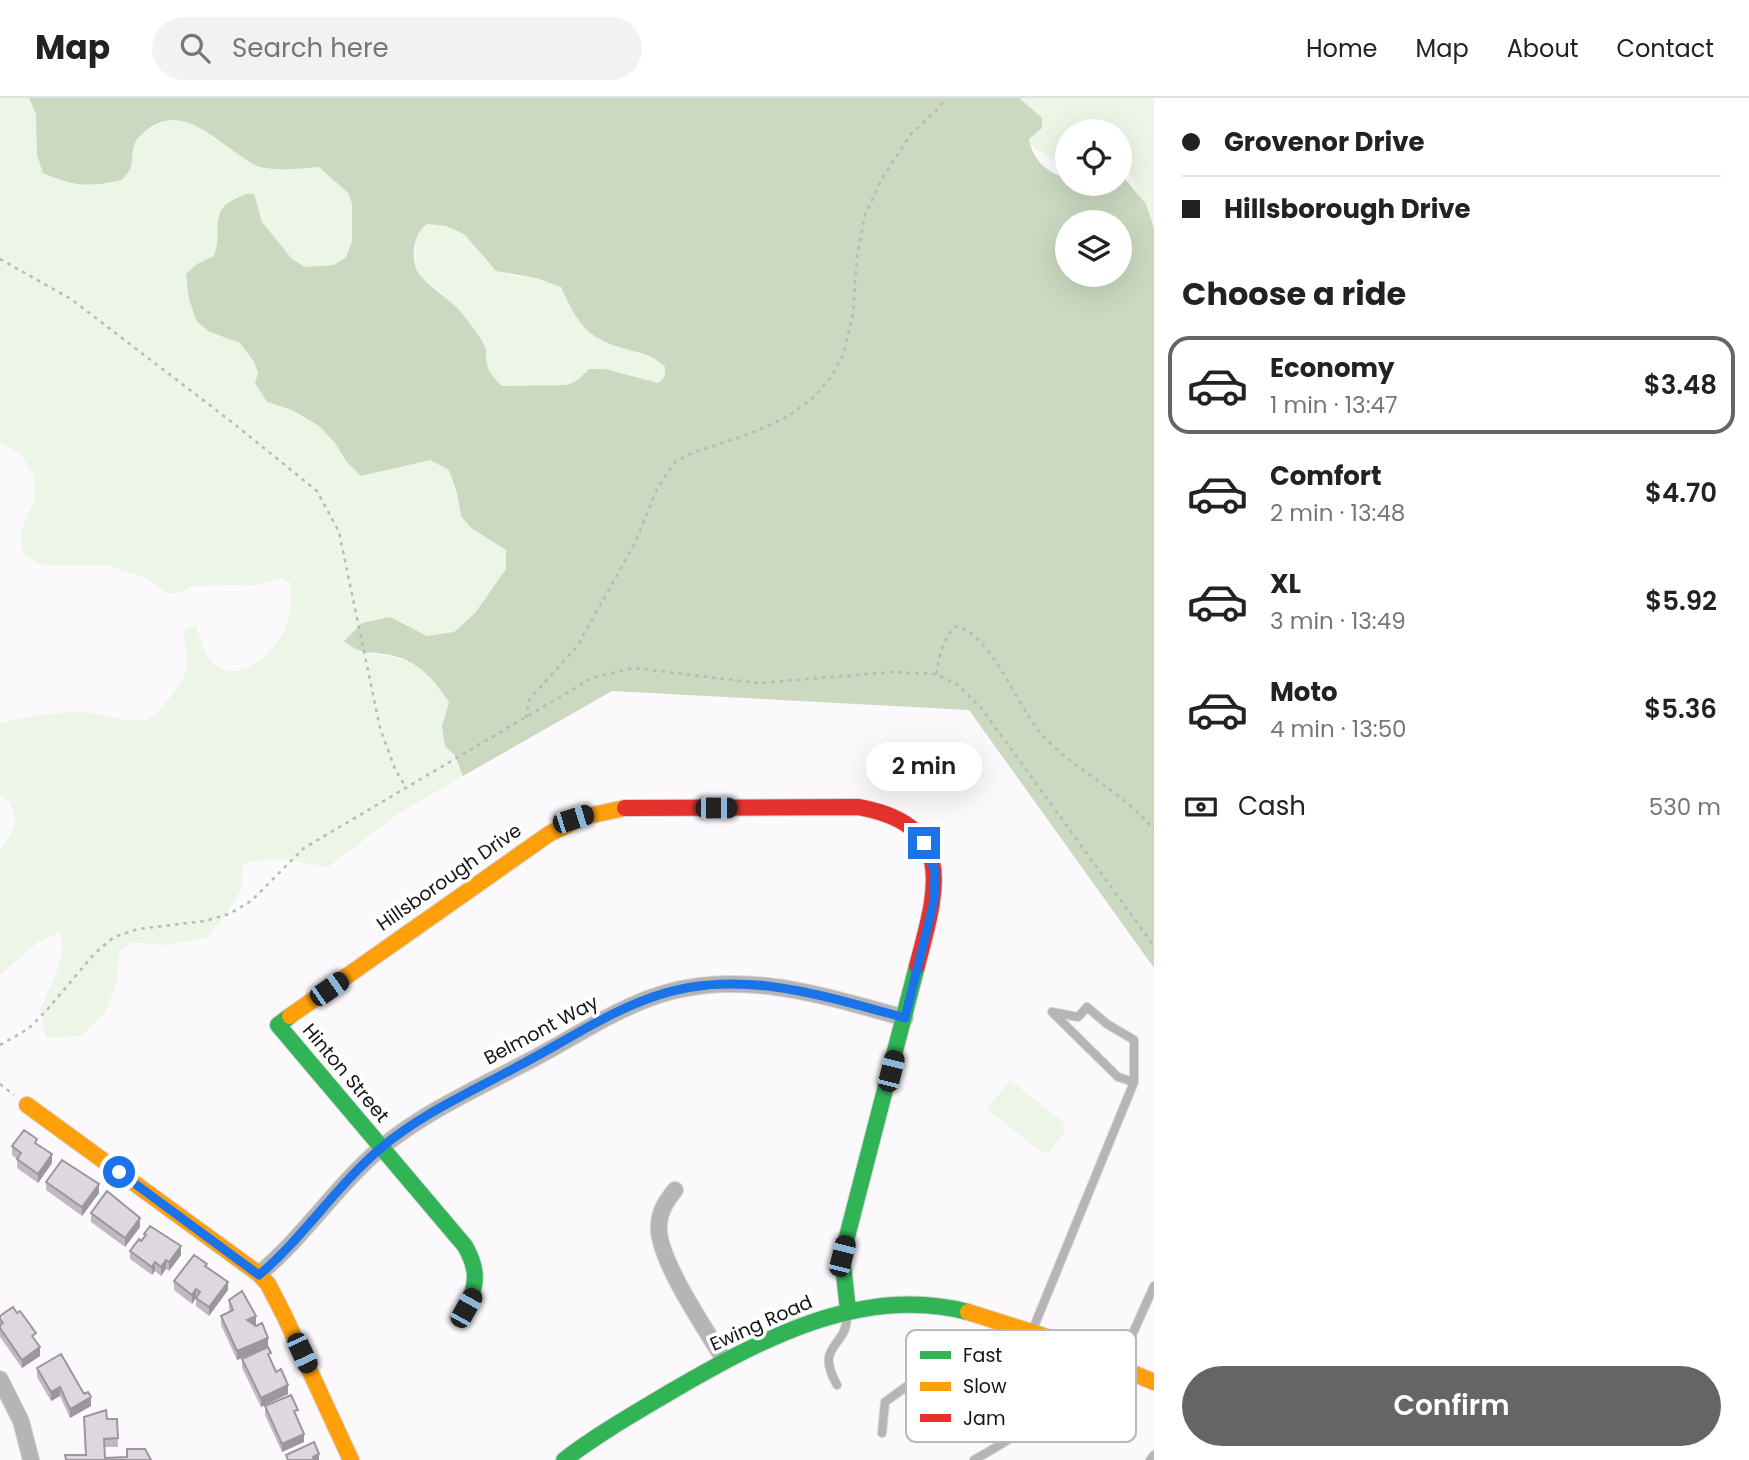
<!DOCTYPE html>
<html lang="en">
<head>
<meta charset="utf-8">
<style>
  body { margin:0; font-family:Poppins,sans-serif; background:#f2f2f2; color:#222; height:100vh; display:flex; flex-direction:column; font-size:26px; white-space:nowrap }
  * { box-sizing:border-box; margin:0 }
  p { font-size:23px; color:#767676 }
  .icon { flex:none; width:38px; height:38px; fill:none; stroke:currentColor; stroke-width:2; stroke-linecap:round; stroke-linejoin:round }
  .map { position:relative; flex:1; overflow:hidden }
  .panel { display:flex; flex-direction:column; background:#fff; width:595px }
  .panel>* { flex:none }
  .guide { display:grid; align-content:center; height:154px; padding:0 28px; background:#fff }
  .fabs { position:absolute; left:1055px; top:21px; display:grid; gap:14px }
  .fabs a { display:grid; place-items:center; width:77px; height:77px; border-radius:50%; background:#fff; box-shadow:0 7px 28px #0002; font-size:35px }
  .end { position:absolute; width:32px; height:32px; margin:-16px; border:9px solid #1a73e8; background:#fff; box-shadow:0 0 0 4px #fff }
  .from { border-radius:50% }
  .bubble { position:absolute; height:49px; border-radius:24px; background:#fff; box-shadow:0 7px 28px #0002; font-size:23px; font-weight:600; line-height:49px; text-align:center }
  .car { position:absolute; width:21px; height:42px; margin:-21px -10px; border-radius:9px; box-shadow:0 0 5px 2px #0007; background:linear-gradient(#222 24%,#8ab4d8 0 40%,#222 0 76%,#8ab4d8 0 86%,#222 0) }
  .guide b { display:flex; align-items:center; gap:24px; height:66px; font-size:26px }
  .guide b+b { border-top:2px solid #e0e0e0 }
  .guide i { width:18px; height:18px; background:#222 }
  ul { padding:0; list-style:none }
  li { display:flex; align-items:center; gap:21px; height:98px; margin:0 14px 10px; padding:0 14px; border:4px solid transparent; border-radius:21px }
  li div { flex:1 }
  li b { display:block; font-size:26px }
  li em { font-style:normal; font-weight:600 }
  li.selected { border-color:#666467 }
  li>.icon { width:63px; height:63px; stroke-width:1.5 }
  h2 { padding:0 28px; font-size:32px; line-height:84px }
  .pay { display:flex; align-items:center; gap:18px; height:77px; padding:0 28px; font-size:26px }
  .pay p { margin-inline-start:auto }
  .primary-button { display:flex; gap:14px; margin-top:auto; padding:14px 28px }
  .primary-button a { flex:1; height:80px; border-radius:42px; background:#666467; color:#fff; font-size:28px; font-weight:600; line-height:80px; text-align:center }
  header { display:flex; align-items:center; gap:42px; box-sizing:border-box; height:98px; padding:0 35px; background:#fff; border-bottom:2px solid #e0e0e0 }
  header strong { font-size:33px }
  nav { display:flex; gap:38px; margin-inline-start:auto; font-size:24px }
  .search { width:490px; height:63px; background:#f2f2f2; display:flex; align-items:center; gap:18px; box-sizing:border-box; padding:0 24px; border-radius:38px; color:#767676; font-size:26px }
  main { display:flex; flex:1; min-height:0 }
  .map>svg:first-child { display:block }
</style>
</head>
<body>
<header>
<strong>Map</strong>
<div class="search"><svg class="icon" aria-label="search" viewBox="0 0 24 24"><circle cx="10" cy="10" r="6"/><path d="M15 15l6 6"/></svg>Search here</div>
<nav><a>Home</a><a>Map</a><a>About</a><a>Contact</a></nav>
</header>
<main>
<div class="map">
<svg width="1154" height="1362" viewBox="0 0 1154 1362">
  <rect width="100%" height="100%" fill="#fcf9fd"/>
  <!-- green -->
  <path fill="#ecf5e6" d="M0,0H29C40,16 37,38 37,57L131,70L132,52L136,42L144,34L166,22H184L196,26L215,41L292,71L319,69L348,95L352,106V144L346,159L334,167L305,169L292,161L262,124L254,96L219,116L218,148L214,158L197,166L210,234L240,245L254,264L267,304L292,312L319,328L335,345L346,363L361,378L430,362L449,372L457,395L461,418L471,430L506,452V471L475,515L454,534L427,538L390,519L361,555C408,559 422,564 449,604C437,647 448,642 463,678L401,714L328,769C300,764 270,756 243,766L241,792L223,821L206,840L164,847L132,844L119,854L118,882L105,914L82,938L46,940L40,911L56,876L63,853L60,834L38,844L0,877V754L15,728V719L8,702L0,698V625C30,618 61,612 91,615C109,617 127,625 145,622C157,620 181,586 186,574C191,560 182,545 185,531L196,528C200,538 203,554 211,563C239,591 276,554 286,528C291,514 291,499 291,485L282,480L259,487L193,488L178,495H166L147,480L105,467L49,468L37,465L23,456L20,436L34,402V378L20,355L0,345Z
    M991,0H1154V142L1125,59H1120V33H1068L1067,60L1051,61L1016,37Z
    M427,126L446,128L464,136L489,167L509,177L536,180L561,189C577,224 587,242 626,251C643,256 652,256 665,269V278L658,285L605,271L568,287L502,288L490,276L486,264V249L441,194L420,179L416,169L415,142L419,132Z
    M1010,982L1063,1024L1065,1034L1049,1054L1040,1053L987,1011Z"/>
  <!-- forest -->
  <path fill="#cad9c0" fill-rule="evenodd" d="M29,0H1019L1042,20V30L1029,41C1032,60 1047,77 1067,79L1068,86H1120V75L1146,106L1154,130V870L969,612L612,593L463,678L455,658L445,648L442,628L449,604C433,581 419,563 390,557C366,552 367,560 344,543L362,525L390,519L427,538L454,534L475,515L506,471V452L471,430L461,418L457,395L449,372L430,362L361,378L346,363L335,345L319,328L292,312L267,304L255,285L258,275L254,264L240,245L210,234L197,224L189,201L186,176L197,166L214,158C223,135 209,114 233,102C241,98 246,95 254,96L262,124L292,161L305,169L334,167L346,159L352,144V106L348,95L319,69C300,71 279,73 260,69C253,67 247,62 241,58C209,37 176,0 139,39C130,48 134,58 131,69C130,73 125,78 122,82C87,89 76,89 43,75L37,57L36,16ZM1068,124H1120V177H1068ZM427,126L446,128L464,136L496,173L536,180L561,189C577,224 586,241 626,251C643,256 652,256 665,269V278L658,285L605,271H589L579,281L568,287L502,288C494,280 487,274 486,261C485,258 487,254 486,251C483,241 465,219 458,211C447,199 421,184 416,170C411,154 414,136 427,126Z"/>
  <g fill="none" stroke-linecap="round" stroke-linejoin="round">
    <!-- lane casing -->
    <g stroke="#d7d5d7" stroke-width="10">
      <path id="lane" d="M1033,1231L1134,984V942L1107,926L1087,909L1078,919L1052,914L1118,979L1134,984
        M1119,1266L1154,1188
        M837,1287C814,1246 846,1251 847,1219
        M882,1335L885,1304L914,1283L998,1238L1007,1226
        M974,1362C992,1351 1016,1340 1029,1323C1045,1301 1053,1271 1064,1246
        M1150,1362L1154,1357"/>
    </g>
    <!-- street casing -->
    <g stroke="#d7d5d7" stroke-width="18">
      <path id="street" d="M675,1092C667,1102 660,1112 659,1126C655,1158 707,1233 725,1263
        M259,1176C304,1139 336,1088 381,1050C424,1014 478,990 527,964C568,943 607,916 650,900C735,868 821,897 905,920
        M0,1281L21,1323L31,1362"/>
    </g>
    <!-- fast casing -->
    <g stroke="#d7d5d7" stroke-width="18">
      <path id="fast" d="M290,918L278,927L465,1148C478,1171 478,1186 466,1210
        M848,1212L842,1158L917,868
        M564,1362C598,1336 635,1315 672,1293C760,1242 862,1186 968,1214"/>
    </g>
    <!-- slow casing -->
    <g stroke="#d7d5d7" stroke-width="18">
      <path id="slow" d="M290,918L549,736L583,719L625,710
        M27,1007L259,1176L268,1186L284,1217L351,1362
        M968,1214L1044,1238L1154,1284"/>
    </g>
    <!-- jam casing -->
    <g stroke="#d7d5d7" stroke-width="18">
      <path id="jam" d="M625,710L858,709C960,727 936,795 917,868"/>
    </g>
    <!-- path -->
    <path stroke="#bab8b9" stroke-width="2.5" stroke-dasharray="3.5 5" stroke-linecap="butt" d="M0,161L71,201L233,325L317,393L339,434L380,630L395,671L405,688
      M936,576C940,558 942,539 957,528C991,538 1015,602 1036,629C1068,671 1121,690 1154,732
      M526,620L529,602L578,547L635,445L657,391L674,365L692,355L749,336L787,319L814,299L831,279L843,257L853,216L857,158L865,117L883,79L911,36L941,8L944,0
      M0,947L28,931L46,913L95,855L114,839L138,831L205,823L229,816L251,803L304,750L592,580L633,570L759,585L893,574L936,576L958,587L982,611L1154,848
      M0,986L14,997"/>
    <!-- lane -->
    <use href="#lane" stroke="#b6b5b5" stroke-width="8"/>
    <!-- street -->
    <use href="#street" stroke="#b6b5b5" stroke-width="16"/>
    <!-- fast -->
    <use href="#fast" stroke="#30b455" stroke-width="16"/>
    <!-- slow -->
    <use href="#slow" stroke="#ff9f0a" stroke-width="16"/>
    <!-- jam -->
    <use href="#jam" stroke="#e5322d" stroke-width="16"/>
  </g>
  <!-- wall -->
  <path fill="#c0b9c1" d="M37,1046L52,1065L38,1085L17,1070V1061L12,1057V1048Z
    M46,1084L99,1095L82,1118L46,1092Z
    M91,1115L140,1129L125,1149L91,1124Z
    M144,1136L181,1157L169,1173L166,1171L161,1178L155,1173L152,1177L130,1161V1153L141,1143L144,1140Z
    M207,1170L228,1192L209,1218L196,1208V1200L192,1206L174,1192V1183Z
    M229,1202L256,1227L268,1249L237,1262L221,1227V1218L230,1214L229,1211Z
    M0,1218L40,1258L22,1270L0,1239Z
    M242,1261L271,1263L288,1296L261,1309L242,1270Z
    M37,1270L91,1308L70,1320L60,1298L51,1303L37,1279Z
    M265,1308L298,1320L304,1344L282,1354L265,1317Z
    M107,1321H117L118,1349H104L105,1360L65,1362L85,1357Z"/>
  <!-- shaded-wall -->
  <path fill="#9c969d" d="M52,1056V1065L38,1085V1076Z
    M99,1086V1095L82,1118V1109Z
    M140,1120V1129L125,1149V1140Z
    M181,1148V1157L169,1173V1164Z
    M166,1162V1171L161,1178V1169Z
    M155,1164V1173L152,1177V1169Z
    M228,1184V1192L209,1218V1209Z
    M196,1191V1200L192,1206V1197Z
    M256,1218V1227L247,1231V1222Z
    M268,1240V1249L237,1262V1253Z
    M40,1249V1258L22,1270V1262Z
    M288,1287V1296L261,1309V1300Z
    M60,1289V1298L51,1303V1294Z
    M91,1299V1308L70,1320V1311Z
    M304,1336V1344L282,1354V1346Z
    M319,1356V1362H313V1359Z"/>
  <!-- building -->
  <path fill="#dfd7e0" stroke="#9c969d" stroke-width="2" d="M24,1032L37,1041L35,1045L52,1056L38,1076L17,1061L21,1055L12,1048Z
    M62,1062L99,1086L82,1109L46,1084Z
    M107,1093L140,1120L125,1140L91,1115Z
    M150,1128L181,1148L169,1164L166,1162L161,1169L155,1164L152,1169L130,1153L139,1141L141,1143L146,1137L144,1136Z
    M194,1157L207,1166L205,1168L228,1184L209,1209L196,1200L200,1194L196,1191L192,1197L174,1183Z
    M242,1193L256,1218L247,1222L256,1228L262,1225L268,1240L237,1253L221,1218L233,1212L229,1202Z
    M13,1209L17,1215L20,1213L36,1235L32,1238L40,1249L22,1262L0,1230V1227L3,1225L0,1221V1218Z
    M268,1249L271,1255L268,1256L276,1274L281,1271L288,1287L261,1300L242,1261Z
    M61,1256L84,1296L88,1294L91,1299L70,1311L60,1289L51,1294L37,1270Z
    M291,1297L298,1312L294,1313L304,1336L282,1346L265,1308Z
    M106,1312L107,1321H117L118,1340L104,1341L105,1360L127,1359V1351H145L151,1362H66L65,1357H86L84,1319Z
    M314,1344L319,1356L313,1359L314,1362H288L286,1357Z"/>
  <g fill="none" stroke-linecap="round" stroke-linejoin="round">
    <!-- route -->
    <path stroke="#1a73e8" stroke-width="9" d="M119,1074L259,1177C304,1139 336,1088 381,1050C422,1015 475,992 522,966C564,944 605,916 650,900C734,868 822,897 905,920L934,803L935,773L924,745"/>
  </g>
  <g text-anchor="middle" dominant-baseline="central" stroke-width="7" stroke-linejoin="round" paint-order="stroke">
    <!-- street labels -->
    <g font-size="19" fill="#161416" stroke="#fff">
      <text transform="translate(449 779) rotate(-35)">Hillsborough Drive</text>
      <text transform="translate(541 932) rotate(-28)">Belmont Way</text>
      <text transform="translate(346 975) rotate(50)">Hinton Street</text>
      <text transform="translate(761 1225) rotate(-24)">Ewing Road</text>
    </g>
  </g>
  <!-- legend -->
  <rect x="906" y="1232" width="230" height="112" rx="10" fill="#fff" stroke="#b9b8b9" stroke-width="2"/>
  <rect x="920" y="1253" width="31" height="8" fill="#30b455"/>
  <rect x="920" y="1284" width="31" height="9" fill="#ff9f0a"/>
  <rect x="920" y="1316" width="31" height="8" fill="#e5322d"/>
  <g font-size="19" fill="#161416">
    <text x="963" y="1264">Fast</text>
    <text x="963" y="1295">Slow</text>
    <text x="963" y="1327">Jam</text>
  </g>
</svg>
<div class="fabs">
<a><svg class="icon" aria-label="locate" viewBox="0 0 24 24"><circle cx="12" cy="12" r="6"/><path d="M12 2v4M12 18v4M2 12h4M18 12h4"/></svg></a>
<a><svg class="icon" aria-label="layers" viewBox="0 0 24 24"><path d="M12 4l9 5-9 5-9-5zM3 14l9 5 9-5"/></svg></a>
</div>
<i class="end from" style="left:119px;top:1074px"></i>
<i class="end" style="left:924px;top:745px"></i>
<div class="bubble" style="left:866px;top:644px;width:116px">2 min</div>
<i class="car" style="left:716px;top:710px;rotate:90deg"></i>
<i class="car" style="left:573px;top:721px;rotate:72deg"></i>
<i class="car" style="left:329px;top:891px;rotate:55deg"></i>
<i class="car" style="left:891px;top:973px;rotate:14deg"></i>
<i class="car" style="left:842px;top:1158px;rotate:14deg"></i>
<i class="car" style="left:466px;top:1210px;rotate:29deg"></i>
<i class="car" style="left:302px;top:1255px;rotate:155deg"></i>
</div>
<section class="panel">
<div class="guide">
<b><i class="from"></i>Grovenor Drive</b>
<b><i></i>Hillsborough Drive</b>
</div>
<h2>Choose a ride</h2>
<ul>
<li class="selected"><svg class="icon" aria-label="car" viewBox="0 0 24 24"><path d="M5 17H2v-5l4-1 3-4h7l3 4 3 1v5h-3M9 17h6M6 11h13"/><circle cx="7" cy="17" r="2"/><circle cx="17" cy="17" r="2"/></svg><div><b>Economy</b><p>1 min · 13:47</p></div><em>$3.48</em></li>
<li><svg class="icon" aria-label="car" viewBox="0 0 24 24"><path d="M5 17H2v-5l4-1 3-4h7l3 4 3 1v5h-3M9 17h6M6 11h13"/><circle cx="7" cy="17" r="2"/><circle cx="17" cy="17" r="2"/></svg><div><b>Comfort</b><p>2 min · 13:48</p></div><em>$4.70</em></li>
<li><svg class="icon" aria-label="car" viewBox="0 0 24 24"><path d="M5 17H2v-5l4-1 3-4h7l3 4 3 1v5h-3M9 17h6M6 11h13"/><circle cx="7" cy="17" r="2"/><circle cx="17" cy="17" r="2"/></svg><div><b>XL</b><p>3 min · 13:49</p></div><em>$5.92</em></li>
<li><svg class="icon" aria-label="car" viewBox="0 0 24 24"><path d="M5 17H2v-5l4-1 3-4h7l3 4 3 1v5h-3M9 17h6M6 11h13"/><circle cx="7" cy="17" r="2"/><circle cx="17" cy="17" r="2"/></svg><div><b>Moto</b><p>4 min · 13:50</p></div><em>$5.36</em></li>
</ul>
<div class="pay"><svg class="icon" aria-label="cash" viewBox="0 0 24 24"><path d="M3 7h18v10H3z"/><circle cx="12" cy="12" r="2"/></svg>Cash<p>530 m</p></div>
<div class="primary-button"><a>Confirm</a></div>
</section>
</main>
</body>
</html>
